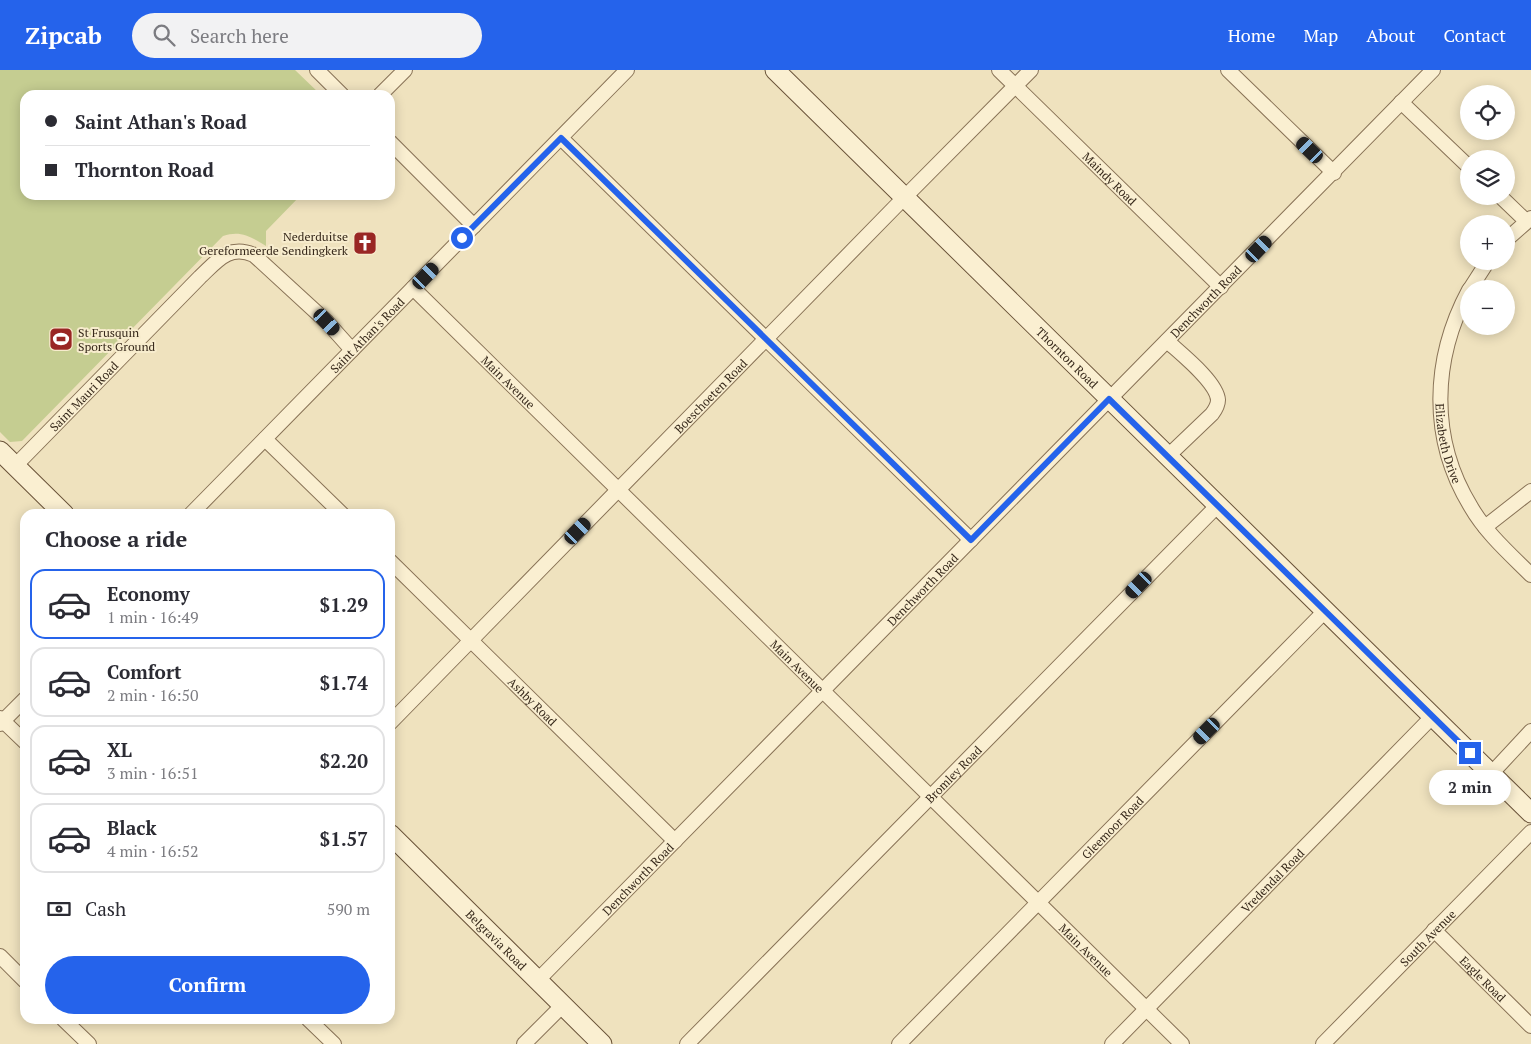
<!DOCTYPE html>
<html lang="en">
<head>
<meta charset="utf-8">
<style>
  body { margin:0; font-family:"PT Serif",serif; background:#f2f2f3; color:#2b2b33; height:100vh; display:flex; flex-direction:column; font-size:19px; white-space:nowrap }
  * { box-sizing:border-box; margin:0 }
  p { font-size:16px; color:#7c7c81 }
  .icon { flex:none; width:28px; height:28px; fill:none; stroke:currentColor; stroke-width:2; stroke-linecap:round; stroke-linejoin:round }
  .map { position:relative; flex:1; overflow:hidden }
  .panel { position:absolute; left:20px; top:439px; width:375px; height:515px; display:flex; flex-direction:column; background:#fff; border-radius:15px; box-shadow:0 2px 12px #0003 }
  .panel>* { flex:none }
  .banner { position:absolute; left:20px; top:20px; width:375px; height:110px; border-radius:15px; box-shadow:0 2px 12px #0003; display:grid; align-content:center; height:110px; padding:0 25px; background:#fff }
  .fabs { position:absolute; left:1460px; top:15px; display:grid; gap:10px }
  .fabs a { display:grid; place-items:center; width:55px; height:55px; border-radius:50%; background:#fff; box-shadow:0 2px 12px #0003; font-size:25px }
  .end { position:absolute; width:22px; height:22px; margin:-11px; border:6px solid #2563eb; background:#fff; box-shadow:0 0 0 2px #fff }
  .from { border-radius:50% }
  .bubble { position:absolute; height:35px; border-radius:18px; background:#fff; box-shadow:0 2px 12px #0003; font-size:16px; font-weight:800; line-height:35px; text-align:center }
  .car { position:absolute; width:15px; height:30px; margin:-15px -8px; border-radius:6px; box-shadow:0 0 4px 1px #0007; background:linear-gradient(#222 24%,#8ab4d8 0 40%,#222 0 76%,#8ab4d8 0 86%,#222 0) }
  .banner b { display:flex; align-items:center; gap:18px; height:48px; font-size:19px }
  .banner b+b { border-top:1px solid #e1e1e2 }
  .banner i { width:12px; height:12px; background:#2b2b33 }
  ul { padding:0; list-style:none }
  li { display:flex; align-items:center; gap:15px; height:70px; margin:0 10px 8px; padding:0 15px; border:2px solid #e1e1e2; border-radius:15px }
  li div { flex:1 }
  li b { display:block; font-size:19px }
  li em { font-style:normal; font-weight:800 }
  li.current { border-color:#2563eb }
  li>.icon { width:45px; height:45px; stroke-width:1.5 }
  h2 { padding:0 25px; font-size:22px; line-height:60px }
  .pay { display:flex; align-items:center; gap:12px; height:55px; padding:0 25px; font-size:19px }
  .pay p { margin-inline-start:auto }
  .cta { display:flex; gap:10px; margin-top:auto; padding:10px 25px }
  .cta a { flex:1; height:58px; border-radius:30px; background:#2563eb; color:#fff; font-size:20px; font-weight:800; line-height:58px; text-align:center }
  header { display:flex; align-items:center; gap:30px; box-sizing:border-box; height:70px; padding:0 25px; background:#2563eb; color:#fff }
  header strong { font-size:24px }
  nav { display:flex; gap:28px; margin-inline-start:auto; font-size:18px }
  .search { width:350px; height:45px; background:#f2f2f3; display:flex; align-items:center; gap:12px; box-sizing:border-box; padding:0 18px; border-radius:28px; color:#7c7c81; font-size:19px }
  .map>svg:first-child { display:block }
</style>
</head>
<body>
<header>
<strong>Zipcab</strong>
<div class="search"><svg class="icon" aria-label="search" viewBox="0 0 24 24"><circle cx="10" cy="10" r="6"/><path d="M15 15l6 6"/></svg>Search here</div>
<nav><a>Home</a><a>Map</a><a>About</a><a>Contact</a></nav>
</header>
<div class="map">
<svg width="1531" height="974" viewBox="0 0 1531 974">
  <rect width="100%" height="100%" fill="#efe2be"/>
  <!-- green -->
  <path fill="#c5cd91" d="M0,0H295L321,25H25V125H301L266,161V176C251,167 241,160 223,166L22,371L10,372L0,362Z"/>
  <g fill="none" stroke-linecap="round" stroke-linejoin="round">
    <!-- street casing -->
    <g stroke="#887256" stroke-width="16">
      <g id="street">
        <path d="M317,0L342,25"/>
        <path id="s1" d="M999,0L1221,217"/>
        <path d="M1228,0L1334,103"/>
        <path d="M380,25L405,0"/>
        <path d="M1401,32L1469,97"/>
        <path d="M561,68L971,470"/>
        <path d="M390,72L474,156"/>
        <path d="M1500,126L1526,151"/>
        <path d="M1506,170L1531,148"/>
        <path id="s2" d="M413,218L1182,974"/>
        <path d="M1470,219L1488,191"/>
        <path id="s3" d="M1469,220C1432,289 1429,369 1471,437C1486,463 1510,484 1531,505"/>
        <path d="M1167,271C1180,283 1217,312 1218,330C1218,336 1215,340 1212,344L1168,386"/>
        <path d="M265,369L342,444"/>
        <path id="s4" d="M15,396L200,207C217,191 229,174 254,185L327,252L352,280"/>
        <path id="s5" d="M191,444L627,0"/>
        <path d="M1485,457L1531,421"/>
        <path id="s6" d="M390,491L675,771"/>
        <path d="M0,648L25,672"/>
        <path id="s7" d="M390,653L894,138L1031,0"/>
        <path d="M0,654L25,629"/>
        <path d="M1491,704L1531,661"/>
        <path id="s8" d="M1434,860L1531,956"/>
        <path d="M0,886L25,911"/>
        <path id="s9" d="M538,910L1433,0"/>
        <path d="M63,949L89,974"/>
        <path d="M308,949L334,974"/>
        <path d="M524,974L563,935"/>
        <path id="s10" d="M687,974L1218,435"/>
        <path id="s11" d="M899,974L1326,540"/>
        <path id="s12" d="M1112,974L1433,646"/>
        <path id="s13" d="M1323,974L1531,762"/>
      </g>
    </g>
    <!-- secondary casing -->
    <g stroke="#6a5339" stroke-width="21">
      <g id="secondary">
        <path id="s14" d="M775,0L1531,743"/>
        <path d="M0,381L64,444"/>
        <path id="s15" d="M390,764L602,974"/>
      </g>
    </g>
    <!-- street -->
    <use href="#street" stroke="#faefd1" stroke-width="14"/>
    <!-- secondary -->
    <use href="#secondary" stroke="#faefd1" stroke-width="19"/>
  </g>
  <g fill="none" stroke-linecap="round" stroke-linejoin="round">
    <!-- route -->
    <path stroke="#2563eb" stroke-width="6" d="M462,168L561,68L971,470L1109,329L1470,683"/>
  </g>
  <!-- icons -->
  <defs>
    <g id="church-square" transform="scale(1.25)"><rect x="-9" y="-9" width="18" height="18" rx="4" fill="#992624" stroke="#f7eccd"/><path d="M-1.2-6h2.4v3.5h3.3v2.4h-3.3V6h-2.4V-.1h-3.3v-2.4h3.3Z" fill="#fff"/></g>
    <g id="stadium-square" transform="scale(1.25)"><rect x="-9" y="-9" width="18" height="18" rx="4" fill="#992624" stroke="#f7eccd"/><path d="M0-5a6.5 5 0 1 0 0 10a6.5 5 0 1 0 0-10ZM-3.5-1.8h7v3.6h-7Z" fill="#fff"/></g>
  </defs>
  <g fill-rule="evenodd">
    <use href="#church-square" x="365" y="173"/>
    <use href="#stadium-square" x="61" y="269"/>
  </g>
  <g text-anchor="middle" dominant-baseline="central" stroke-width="4" stroke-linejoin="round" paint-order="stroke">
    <!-- street labels -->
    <g font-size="12" fill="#37291b" stroke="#f7eccd">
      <text stroke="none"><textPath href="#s1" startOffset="155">Maindy Road</textPath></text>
      <text stroke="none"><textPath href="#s9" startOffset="952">Denchworth Road</textPath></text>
      <text stroke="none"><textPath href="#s5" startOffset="251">Saint Athan's Road</textPath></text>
      <text stroke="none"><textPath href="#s14" startOffset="410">Thornton Road</textPath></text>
      <text stroke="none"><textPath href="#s2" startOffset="134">Main Avenue</textPath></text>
      <text stroke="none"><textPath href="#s7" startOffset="458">Boeschoeten Road</textPath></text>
      <text stroke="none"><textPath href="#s4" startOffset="98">Saint Mauri Road</textPath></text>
      <text stroke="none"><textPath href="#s3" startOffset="159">Elizabeth Drive</textPath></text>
      <text stroke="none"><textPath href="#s9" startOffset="548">Denchworth Road</textPath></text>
      <text stroke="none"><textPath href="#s2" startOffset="539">Main Avenue</textPath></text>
      <text stroke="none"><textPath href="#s6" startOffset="200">Ashby Road</textPath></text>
      <text stroke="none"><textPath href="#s10" startOffset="379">Bromley Road</textPath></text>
      <text stroke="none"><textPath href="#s11" startOffset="304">Gleemoor Road</textPath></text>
      <text stroke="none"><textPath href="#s9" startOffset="142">Denchworth Road</textPath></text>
      <text stroke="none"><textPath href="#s12" startOffset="229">Vredendal Road</textPath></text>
      <text stroke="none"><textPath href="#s13" startOffset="149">South Avenue</textPath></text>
      <text stroke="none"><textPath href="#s15" startOffset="150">Belgravia Road</textPath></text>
      <text stroke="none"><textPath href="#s2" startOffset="944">Main Avenue</textPath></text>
      <text stroke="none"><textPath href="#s8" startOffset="69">Eagle Road</textPath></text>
    </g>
    <!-- poi labels -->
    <g font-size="12" fill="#37291b" stroke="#f7eccd" text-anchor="end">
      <text x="348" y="166">Nederduitse<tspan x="348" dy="14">Gereformeerde Sendingkerk</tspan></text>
      <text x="78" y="262" text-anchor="start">St Frusquin<tspan x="78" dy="14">Sports Ground</tspan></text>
    </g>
  </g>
</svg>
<div class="fabs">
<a><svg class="icon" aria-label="locate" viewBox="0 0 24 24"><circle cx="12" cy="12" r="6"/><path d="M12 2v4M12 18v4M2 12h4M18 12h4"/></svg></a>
<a><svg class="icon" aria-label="layers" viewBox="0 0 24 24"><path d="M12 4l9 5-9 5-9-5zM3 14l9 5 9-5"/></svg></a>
<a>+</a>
<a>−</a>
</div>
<i class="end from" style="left:462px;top:168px"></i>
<i class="end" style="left:1470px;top:683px"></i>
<div class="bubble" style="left:1429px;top:700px;width:82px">2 min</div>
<i class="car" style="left:1310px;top:80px;rotate:314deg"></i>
<i class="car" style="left:1259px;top:179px;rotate:44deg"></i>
<i class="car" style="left:426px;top:206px;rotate:44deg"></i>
<i class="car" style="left:327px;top:252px;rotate:137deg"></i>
<i class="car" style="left:578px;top:461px;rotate:44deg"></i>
<i class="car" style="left:1139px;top:515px;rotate:224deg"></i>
<i class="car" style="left:1207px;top:661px;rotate:225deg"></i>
<div class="banner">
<b><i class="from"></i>Saint Athan's Road</b>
<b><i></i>Thornton Road</b>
</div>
<section class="panel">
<h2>Choose a ride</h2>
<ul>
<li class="current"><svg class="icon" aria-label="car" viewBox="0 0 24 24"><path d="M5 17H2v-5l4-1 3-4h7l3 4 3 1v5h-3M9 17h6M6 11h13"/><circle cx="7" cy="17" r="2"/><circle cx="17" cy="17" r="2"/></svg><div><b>Economy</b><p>1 min · 16:49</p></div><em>$1.29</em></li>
<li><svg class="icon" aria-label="car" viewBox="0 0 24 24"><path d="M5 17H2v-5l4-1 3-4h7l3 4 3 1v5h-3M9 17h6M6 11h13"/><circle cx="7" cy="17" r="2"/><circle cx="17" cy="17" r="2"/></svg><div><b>Comfort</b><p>2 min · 16:50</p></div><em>$1.74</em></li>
<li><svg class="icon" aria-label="car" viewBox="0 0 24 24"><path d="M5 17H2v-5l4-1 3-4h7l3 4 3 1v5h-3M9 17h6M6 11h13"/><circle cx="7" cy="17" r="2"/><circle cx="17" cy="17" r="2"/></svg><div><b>XL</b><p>3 min · 16:51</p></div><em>$2.20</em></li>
<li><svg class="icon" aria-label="car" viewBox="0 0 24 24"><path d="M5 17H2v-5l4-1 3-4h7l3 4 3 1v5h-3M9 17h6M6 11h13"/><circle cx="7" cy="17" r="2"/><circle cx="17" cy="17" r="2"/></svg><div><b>Black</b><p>4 min · 16:52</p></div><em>$1.57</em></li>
</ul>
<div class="pay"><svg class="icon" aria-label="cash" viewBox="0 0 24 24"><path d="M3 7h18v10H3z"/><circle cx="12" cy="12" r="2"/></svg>Cash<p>590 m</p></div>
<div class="cta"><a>Confirm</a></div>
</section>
</div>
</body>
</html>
